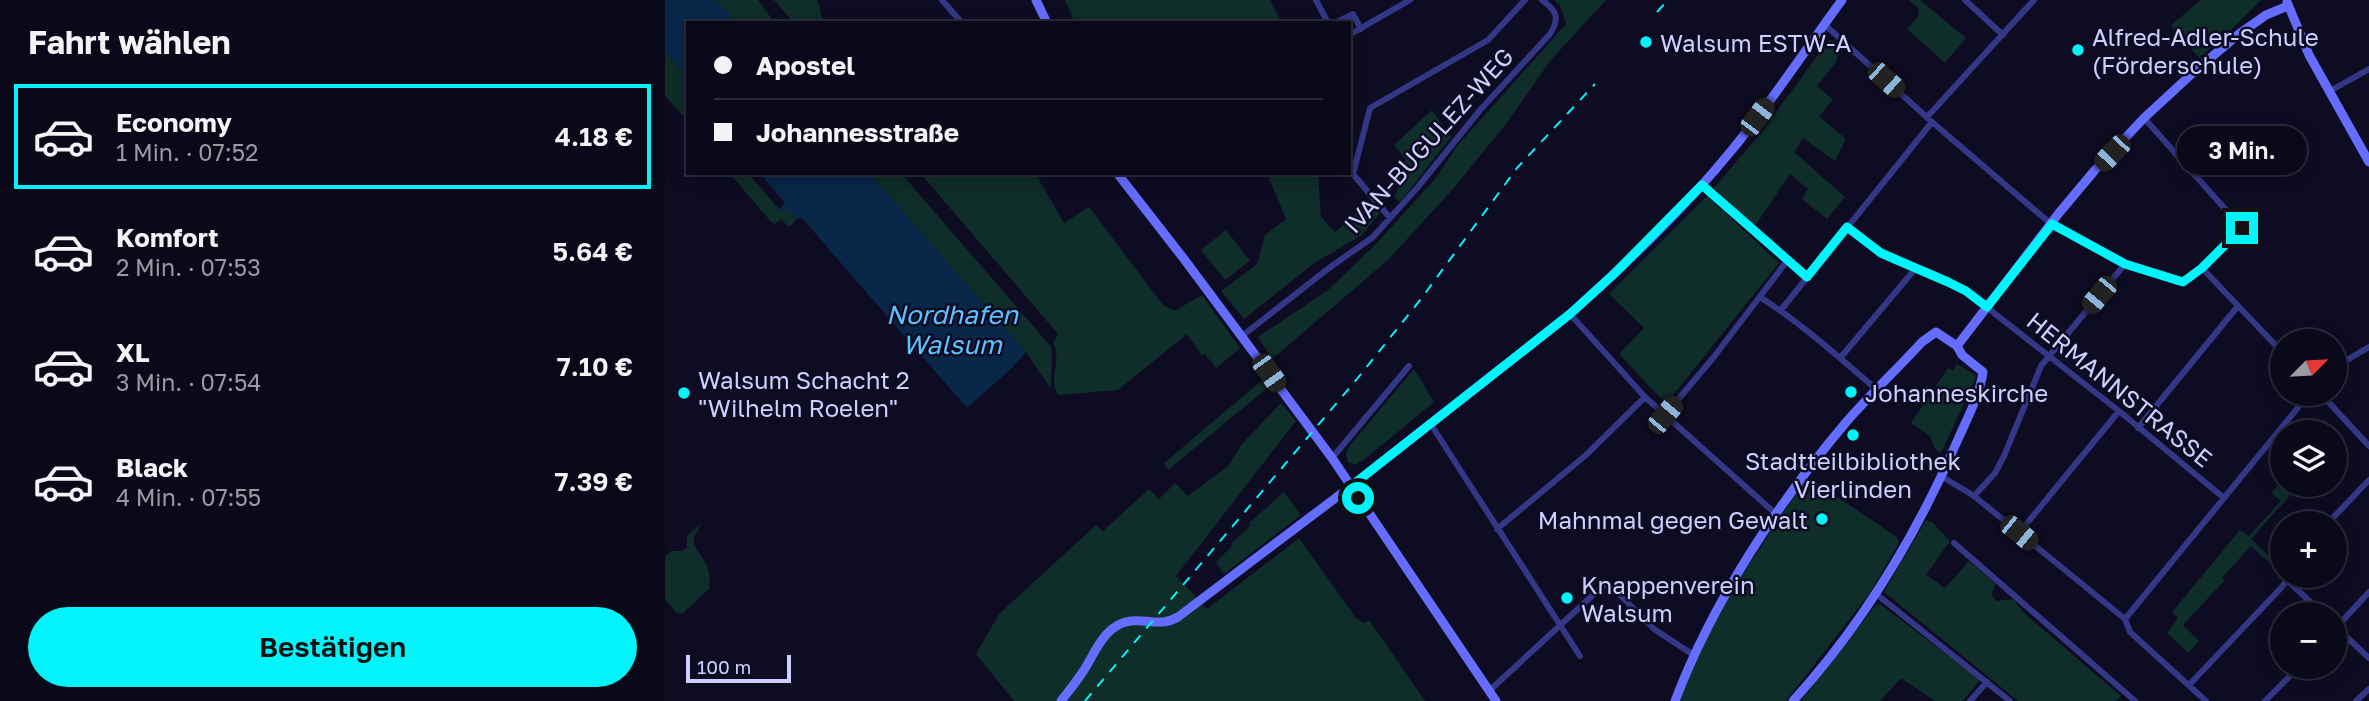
<!DOCTYPE html>
<html lang="de">
<head>
<meta charset="utf-8">
<style>
  body { margin:0; font-family:"Golos Text",sans-serif; background:#181727; color:#f1f3f6; height:100vh; display:flex; flex-direction:column; font-size:26px; white-space:nowrap }
  * { box-sizing:border-box; margin:0 }
  p { font-size:23px; color:#999aa2 }
  .icon { flex:none; width:38px; height:38px; fill:none; stroke:currentColor; stroke-width:2; stroke-linecap:round; stroke-linejoin:round }
  .map { position:relative; flex:1; overflow:hidden }
  .drawer { display:flex; flex-direction:column; background:#0a091a; width:665px }
  .drawer>* { flex:none }
  .banner { position:absolute; left:21px; top:21px; width:665px; height:154px; border-radius:0px; box-shadow:0 4px 18px #0003,0 0 0 2px #2a2a39; display:grid; align-content:center; height:154px; padding:0 28px; background:#0a091a }
  .needle { width:46px; rotate:66deg }
  .tools { position:absolute; left:1605px; top:329px; display:grid; gap:14px }
  .tools a { display:grid; place-items:center; width:77px; height:77px; border-radius:50%; background:#0a091a; box-shadow:0 4px 18px #0003,0 0 0 2px #2a2a39; font-size:35px }
  .scale { position:absolute; left:21px; bottom:18px; width:105px; box-sizing:border-box; padding-left:7px; border:4px solid #cfceff; border-top:0; font-size:19px; line-height:24px; white-space:nowrap; color:#cfceff; -webkit-text-stroke:5px #0e0c23; paint-order:stroke }
  .end { position:absolute; width:32px; height:32px; margin:-16px; border:9px solid #00f4f9; background:#111; box-shadow:0 0 0 4px #111 }
  .from { border-radius:50% }
  .bubble { position:absolute; height:49px; border-radius:24px; background:#0a091a; box-shadow:0 4px 18px #0003,0 0 0 2px #2a2a39; font-size:23px; font-weight:600; line-height:49px; text-align:center }
  .car { position:absolute; width:21px; height:42px; margin:-21px -10px; border-radius:9px; box-shadow:0 0 5px 2px #0007; background:linear-gradient(#222 24%,#8ab4d8 0 40%,#222 0 76%,#8ab4d8 0 86%,#222 0) }
  .banner b { display:flex; align-items:center; gap:24px; height:66px; font-size:26px }
  .banner b+b { border-top:2px solid #2a2a39 }
  .banner i { width:18px; height:18px; background:#f1f3f6 }
  ul { padding:0; list-style:none }
  li { display:flex; align-items:center; gap:21px; height:105px; margin:0 14px 10px; padding:0 14px; border:4px solid transparent; border-radius:0px }
  li div { flex:1 }
  li b { display:block; font-size:26px }
  li em { font-style:normal; font-weight:600 }
  li.active { border-color:#00f4f9 }
  li>.icon { width:63px; height:63px; stroke-width:1.5 }
  h2 { padding:0 28px; font-size:32px; line-height:84px }
  .action { display:flex; gap:14px; margin-top:auto; padding:14px 28px }
  .action a { flex:1; height:80px; border-radius:42px; background:#00f4f9; color:#111; font-size:28px; font-weight:600; line-height:80px; text-align:center }
  main { display:flex; flex:1; min-height:0 }
  .map>svg:first-child { display:block }
</style>
</head>
<body>
<main>
<section class="drawer">
<h2>Fahrt wählen</h2>
<ul>
<li class="active"><svg class="icon" aria-label="car" viewBox="0 0 24 24"><path d="M5 17H2v-5l4-1 3-4h7l3 4 3 1v5h-3M9 17h6M6 11h13"/><circle cx="7" cy="17" r="2"/><circle cx="17" cy="17" r="2"/></svg><div><b>Economy</b><p>1 Min. · 07:52</p></div><em>4.18 €</em></li>
<li><svg class="icon" aria-label="car" viewBox="0 0 24 24"><path d="M5 17H2v-5l4-1 3-4h7l3 4 3 1v5h-3M9 17h6M6 11h13"/><circle cx="7" cy="17" r="2"/><circle cx="17" cy="17" r="2"/></svg><div><b>Komfort</b><p>2 Min. · 07:53</p></div><em>5.64 €</em></li>
<li><svg class="icon" aria-label="car" viewBox="0 0 24 24"><path d="M5 17H2v-5l4-1 3-4h7l3 4 3 1v5h-3M9 17h6M6 11h13"/><circle cx="7" cy="17" r="2"/><circle cx="17" cy="17" r="2"/></svg><div><b>XL</b><p>3 Min. · 07:54</p></div><em>7.10 €</em></li>
<li><svg class="icon" aria-label="car" viewBox="0 0 24 24"><path d="M5 17H2v-5l4-1 3-4h7l3 4 3 1v5h-3M9 17h6M6 11h13"/><circle cx="7" cy="17" r="2"/><circle cx="17" cy="17" r="2"/></svg><div><b>Black</b><p>4 Min. · 07:55</p></div><em>7.39 €</em></li>
</ul>
<div class="action"><a>Bestätigen</a></div>
</section>
<div class="map">
<svg width="1704" height="701" viewBox="0 0 1704 701">
  <rect width="100%" height="100%" fill="#0e0c23"/>
  <!-- green -->
  <path fill="#0f2d29" d="M50,0H93L110,23H73Z
    M109,0H152C157,8 154,15 160,23H129Z
    M400,0H605L617,23H410Z
    M889,0H941L885,61L841,124L787,190L724,259L607,359L593,337L663,290L709,246L771,178L792,146L901,24L895,5Z
    M1244,0H1255L1301,38L1280,63L1242,29L1254,16L1253,8Z
    M1536,0H1596L1562,34L1534,58L1506,25Z
    M1164,40H1168L1178,49L1171,58L1172,61L1152,86L1168,100L1154,116L1181,139L1170,161L1138,138L1129,152L1180,197L1162,219L1137,199L1143,189L1125,174L1090,226L1049,188L1095,134Z
    M0,51L23,77V121L0,96Z
    M767,110L786,137L735,202L729,197L738,179L740,159L729,145Z
    M64,173H83L114,209L129,214L131,220L124,227L116,219L110,224L107,223Z
    M204,173H236L387,348L386,389L361,352Z
    M255,173H294L295,175V173H370L399,223L424,207L498,305L509,311L537,295L575,348L551,368L540,354L537,356L522,334L453,390L393,395C382,378 398,361 388,343L393,334Z
    M602,173H653L656,217L670,232L704,201L715,213L697,235L648,264L579,319L556,291L592,264L600,235L621,219Z
    M1042,196L1114,263L1001,404L954,354L979,328L944,294Z
    M561,230L585,261L560,280L536,250Z
    M1292,364L1310,375V380L1276,453L1270,449L1265,436L1246,423L1283,368L1288,371Z
    M749,369L769,402L700,459L690,465L683,462L681,453L686,444Z
    M602,376L607,384L503,470L499,463Z
    M616,403L631,421L511,576L542,609L634,538L692,619L700,623L704,620L760,701H349L311,654L334,614L431,525L438,531L484,489L494,499L510,483L523,496L563,466L577,444Z
    M1147,480L1232,537L1234,543L1205,593L1121,701H1014L1031,656L1062,598L1139,481Z
    M1617,480V485H1634L1586,539L1615,566L1612,570L1586,546L1557,578L1560,580L1518,625L1534,641L1523,653L1502,633L1513,618L1507,612L1575,530L1584,536L1616,501L1606,493Z
    M619,492L636,515L559,574L551,562L567,546L566,544L585,526L584,523Z
    M1261,520L1268,523L1285,541L1261,575L1280,588L1304,561L1331,584L1326,594L1331,601L1348,599L1359,613L1456,696L1451,701H1353L1219,592Z
    M36,524L29,537V544C39,563 47,566 44,589L17,614L11,612L0,599V557L6,551H17L22,548V536Z
    M1215,604L1315,680L1298,701H1270L1236,678L1215,701H1136L1210,606Z"/>
  <!-- water -->
  <path fill="#092749" d="M0,0H50L73,23H23V77L0,51Z
    M95,173H204L361,352L348,367L302,408L136,217L131,220L129,214L114,209L120,203Z"/>
  <g fill="none" stroke-linecap="round" stroke-linejoin="round">
    <!-- street -->
    <path stroke="#343785" stroke-width="6" d="M277,0L297,23
      M651,0L663,23
      M1300,0L1338,35
      M670,23L688,14L696,29
      M1159,24L1267,122L1386,224L1460,264L1512,282L1522,280L1537,268L1617,352
      M684,35L745,0
      M1665,91L1704,69
      M1262,117L1369,0
      M1479,118L1577,228L1537,268
      M1037,185L1142,277
      M725,218L688,174L705,108L823,40L860,0
      M1182,227L1228,260L1301,291L1454,411L1559,498
      M1095,297C1137,324 1174,357 1212,390
      M1116,310L1267,122
      M905,314L980,397L1111,514
      M577,336L664,268L708,237L752,188L816,109L885,34C895,18 892,11 877,0
      M1176,357L1250,269
      M1670,367L1704,347
      M1656,394L1704,446
      M1000,415L1048,358L1122,261
      M765,423L915,656
      M1473,428L1573,306
      M667,458L744,366
      M1276,476L1309,496L1460,619L1465,632L1541,701
      M1309,496L1330,473L1339,456L1376,366L1460,264
      M1663,523L1704,480
      M832,529L921,455L980,397
      M1354,533L1454,411
      M1289,543L1470,701
      M1622,580L1658,614
      M1210,593L1345,701
      M1460,619L1644,394
      M1670,626L1704,658
      M1670,629L1704,592
      M1524,685L1616,588L1622,580L1618,576
      M824,691L942,582L989,629L1030,656
      M1305,701L1322,682
      M1600,701L1634,667
      M1691,701L1704,689"/>
    <!-- secondary -->
    <path stroke="#656dff" stroke-width="9" d="M371,0L382,23
      M1622,2L1644,55L1704,162
      M452,173L519,259L667,458L831,701
      M1292,346L1394,213L1430,170L1479,118L1531,70L1574,34L1601,15L1623,6
      M396,701C404,691 412,681 419,670C431,651 440,624 466,621C484,619 496,627 513,617L685,487L905,314C962,263 1018,210 1066,151C1106,103 1140,50 1177,0
      M1010,701C1048,601 1114,501 1183,420C1207,393 1233,368 1257,342L1271,332L1292,346L1297,355L1318,372C1315,394 1303,417 1294,437C1253,532 1198,624 1128,701"/>
    <!-- rail -->
    <path stroke="#00f4f9" stroke-width="2" stroke-dasharray="10 9" stroke-linecap="butt" d="M992,12L1003,0
      M420,701L692,379L756,299L852,168L930,84"/>
  </g>
  <g fill="none" stroke-linecap="round" stroke-linejoin="round">
    <!-- route -->
    <path stroke="#00f4f9" stroke-width="9" d="M693,498L685,487L905,314L950,273L1037,185L1142,277L1182,227L1216,253L1283,282L1301,291L1322,307L1387,224L1460,264L1518,282L1537,268L1577,228"/>
  </g>
  <!-- markers -->
  <g fill="#00f4f9" stroke="#0e0c23" stroke-width="2.5">
    <circle cx="981" cy="42" r="7"/>
    <circle cx="1413" cy="50" r="7"/>
    <circle cx="1186" cy="392" r="7"/>
    <circle cx="19" cy="393" r="7"/>
    <circle cx="1188" cy="435" r="7"/>
    <circle cx="1157" cy="519" r="7"/>
    <circle cx="902" cy="598" r="7"/>
  </g>
  <g text-anchor="middle" dominant-baseline="central" stroke-width="5" stroke-linejoin="round" paint-order="stroke">
    <!-- poi labels -->
    <g font-size="24" fill="#cfceff" stroke="#0e0c23" text-anchor="start">
      <text x="1427" y="36">Alfred-Adler-Schule<tspan x="1427" dy="28">(Förderschule)</tspan></text>
      <text x="995" y="42">Walsum ESTW-A</text>
      <text x="33" y="379">Walsum Schacht 2<tspan x="33" dy="28">"Wilhelm Roelen"</tspan></text>
      <text x="1200" y="392">Johanneskirche</text>
      <text x="1188" y="460" text-anchor="middle">Stadtteilbibliothek<tspan x="1188" dy="28">Vierlinden</tspan></text>
      <text x="1143" y="519" text-anchor="end">Mahnmal gegen Gewalt</text>
      <text x="916" y="584">Knappenverein<tspan x="916" dy="28">Walsum</tspan></text>
    </g>
    <!-- street labels -->
    <g font-size="24" fill="#cfceff" stroke="#0e0c23">
      <text transform="translate(763 140) rotate(-48)">IVAN-BUGULEZ-WEG</text>
      <text transform="translate(1455 389) rotate(39)">HERMANNSTRASSE</text>
    </g>
    <!-- water labels -->
    <g font-size="26" font-style="italic" fill="#5cc1ff" stroke="#0e0c23">
      <text x="287" y="314">Nordhafen<tspan x="287" dy="30">Walsum</tspan></text>
    </g>
  </g>
</svg>
<div class="tools">
<a><svg class="needle" viewBox="-14 -14 28 28"><path d="M0-13l5 13h-10z" fill="#e53935"/><path d="M0 13l5-13h-10z" fill="#999aa2"/></svg></a>
<a><svg class="icon" aria-label="layers" viewBox="0 0 24 24"><path d="M12 4l9 5-9 5-9-5zM3 14l9 5 9-5"/></svg></a>
<a>+</a>
<a>−</a>
</div>
<div class="scale">100 m</div>
<i class="end from" style="left:693px;top:498px"></i>
<i class="end" style="left:1577px;top:228px"></i>
<div class="bubble" style="left:1512px;top:126px;width:130px">3 Min.</div>
<i class="car" style="left:1221px;top:80px;rotate:132deg"></i>
<i class="car" style="left:1092px;top:117px;rotate:37deg"></i>
<i class="car" style="left:1447px;top:153px;rotate:224deg"></i>
<i class="car" style="left:1434px;top:295px;rotate:220deg"></i>
<i class="car" style="left:604px;top:373px;rotate:144deg"></i>
<i class="car" style="left:1000px;top:415px;rotate:40deg"></i>
<i class="car" style="left:1354px;top:533px;rotate:129deg"></i>
<div class="banner">
<b><i class="from"></i>Apostel</b>
<b><i></i>Johannesstraße</b>
</div>
</div>
</main>
</body>
</html>
